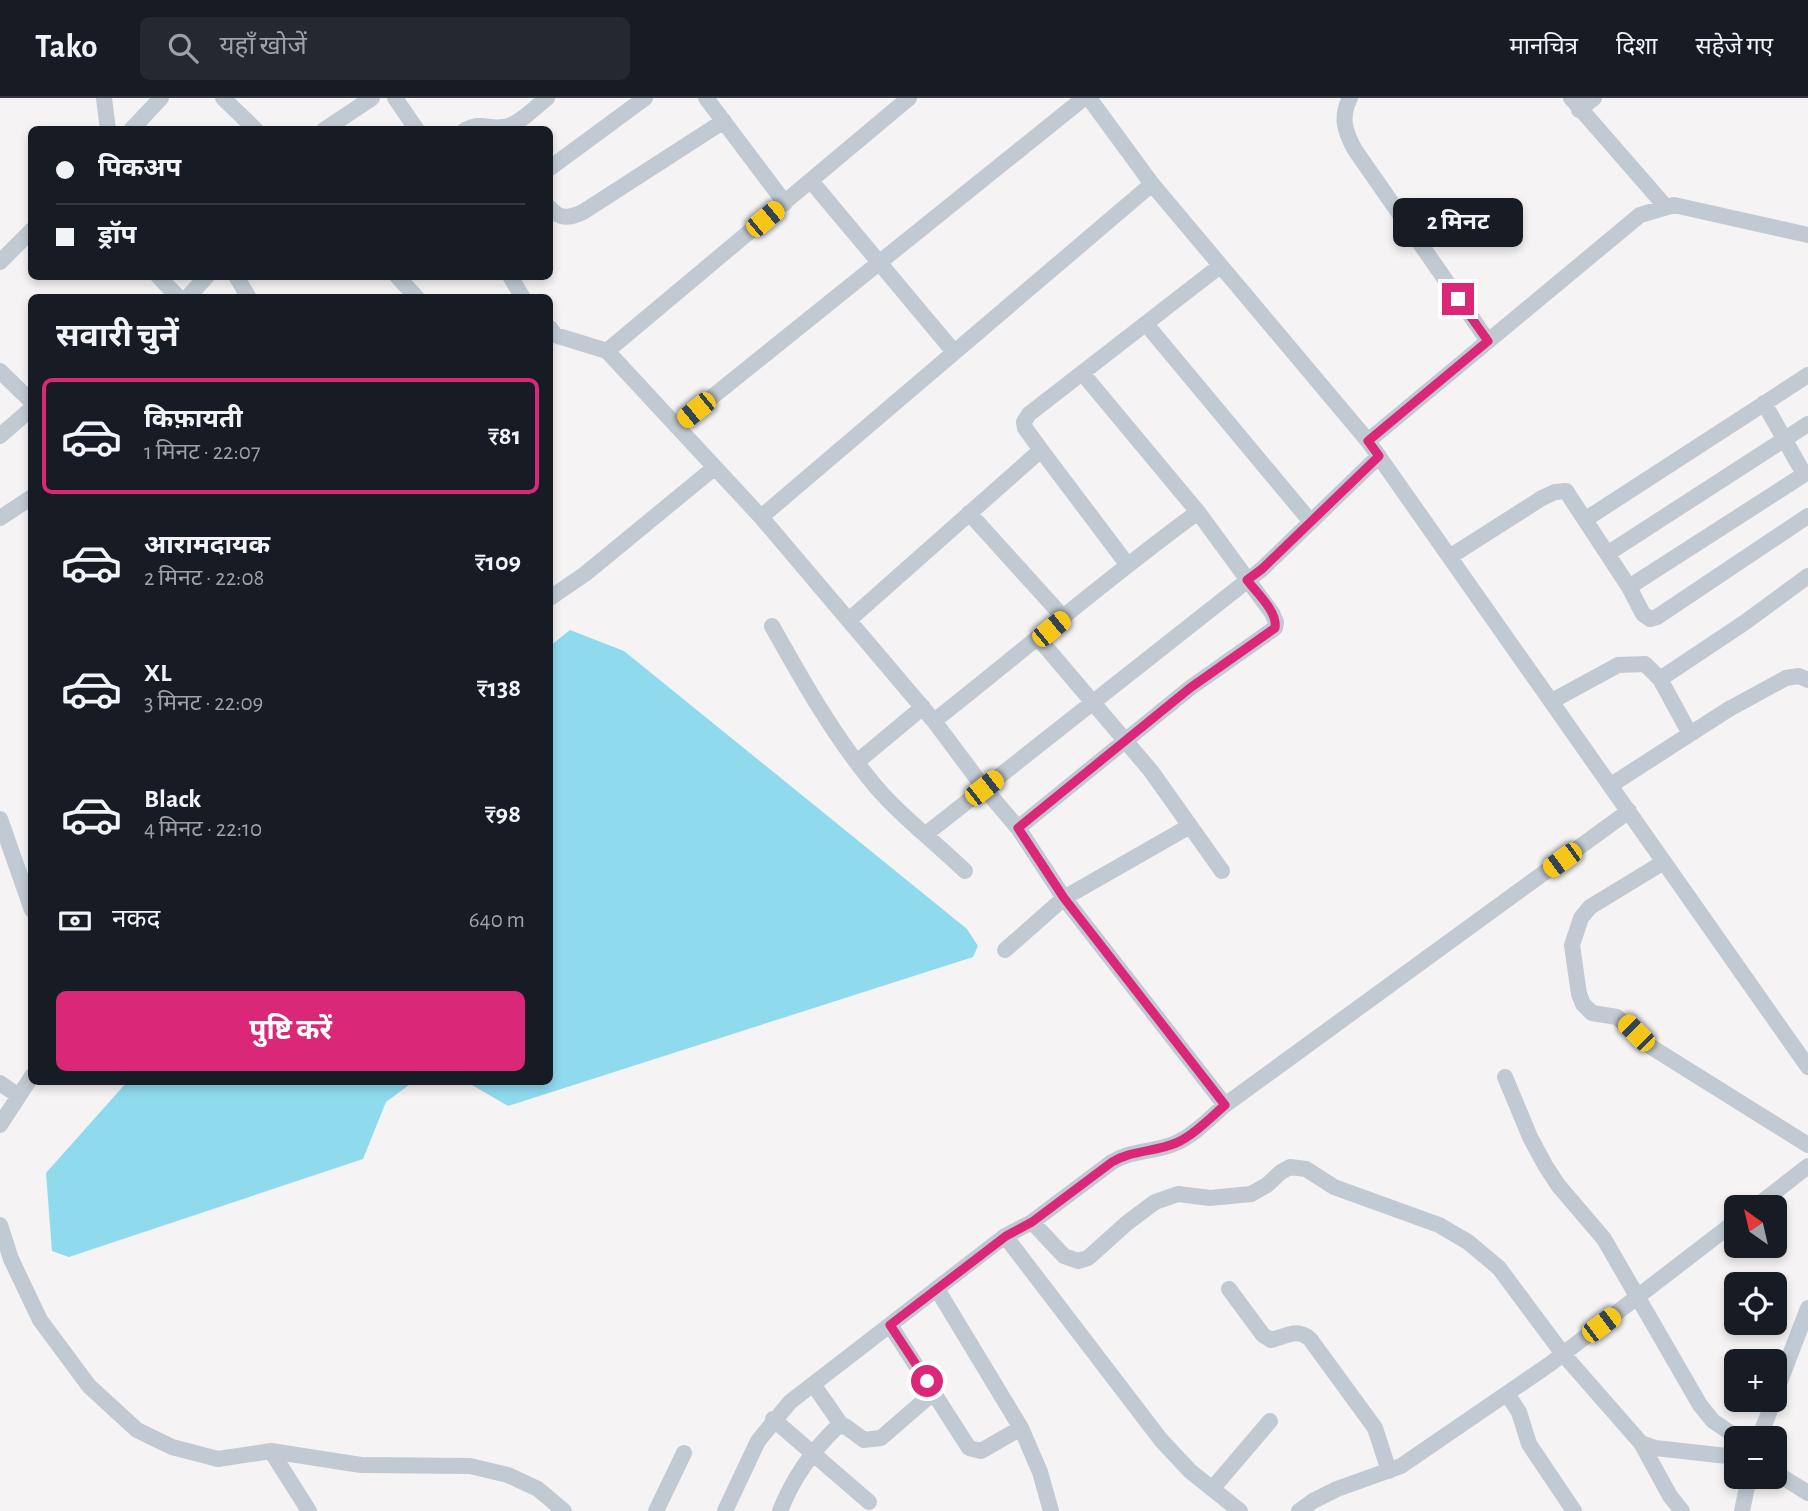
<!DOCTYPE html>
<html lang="hi">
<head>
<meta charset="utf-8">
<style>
  body { margin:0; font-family:"Alegreya Sans","Noto Sans Devanagari",sans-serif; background:#242831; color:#f1f3f6; height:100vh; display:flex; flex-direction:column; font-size:26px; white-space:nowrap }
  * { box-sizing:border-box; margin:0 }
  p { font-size:23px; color:#9ea1a6 }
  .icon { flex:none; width:38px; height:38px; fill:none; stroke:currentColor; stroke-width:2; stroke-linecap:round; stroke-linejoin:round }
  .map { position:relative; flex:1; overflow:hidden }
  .drawer { position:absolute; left:28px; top:196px; width:525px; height:791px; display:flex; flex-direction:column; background:#171b24; border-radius:10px; box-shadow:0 4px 10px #0003 }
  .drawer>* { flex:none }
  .banner { position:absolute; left:28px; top:28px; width:525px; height:154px; border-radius:10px; box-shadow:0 4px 10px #0003; display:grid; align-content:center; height:154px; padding:0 28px; background:#171b24 }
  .needle { width:46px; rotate:326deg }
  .buttons { position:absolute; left:1724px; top:1097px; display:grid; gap:14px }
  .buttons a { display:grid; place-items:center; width:63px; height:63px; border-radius:10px; background:#171b24; box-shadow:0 4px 10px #0003; font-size:35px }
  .end { position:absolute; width:32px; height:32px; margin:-16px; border:9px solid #db2777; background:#fff; box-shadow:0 0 0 4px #fff }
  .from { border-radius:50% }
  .bubble { position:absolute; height:49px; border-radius:10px; background:#171b24; box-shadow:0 4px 10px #0003; font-size:23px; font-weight:700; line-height:49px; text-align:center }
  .car { position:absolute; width:21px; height:42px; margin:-21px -10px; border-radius:9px; box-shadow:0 0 5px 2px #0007; background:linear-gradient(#f5c518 24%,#345 0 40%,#f5c518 0 76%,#345 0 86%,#f5c518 0) }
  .banner b { display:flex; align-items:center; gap:24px; height:66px; font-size:26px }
  .banner b+b { border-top:2px solid #363941 }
  .banner i { width:18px; height:18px; background:#f1f3f6 }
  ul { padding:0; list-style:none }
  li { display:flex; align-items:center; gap:21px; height:116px; margin:0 14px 10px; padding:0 14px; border:4px solid transparent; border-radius:10px }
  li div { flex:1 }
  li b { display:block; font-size:26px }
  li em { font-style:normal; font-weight:700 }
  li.selected { border-color:#db2777 }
  li>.icon { width:63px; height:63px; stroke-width:1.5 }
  h2 { padding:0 28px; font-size:32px; line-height:84px }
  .pay { display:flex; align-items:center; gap:18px; height:77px; padding:0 28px; font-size:26px }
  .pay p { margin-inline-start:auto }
  .cta { display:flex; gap:14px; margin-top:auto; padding:14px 28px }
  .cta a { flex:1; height:80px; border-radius:10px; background:#db2777; color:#fff; font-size:28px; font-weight:700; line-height:80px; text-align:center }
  header { display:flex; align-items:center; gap:42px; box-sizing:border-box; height:98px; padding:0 35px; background:#171b24; border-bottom:2px solid #363941 }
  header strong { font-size:33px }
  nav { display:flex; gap:38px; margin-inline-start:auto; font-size:24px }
  .search { width:490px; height:63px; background:#242831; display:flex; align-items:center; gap:18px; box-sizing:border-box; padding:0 24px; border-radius:10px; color:#9ea1a6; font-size:26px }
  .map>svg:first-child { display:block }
</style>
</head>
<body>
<header>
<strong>Tako</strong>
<div class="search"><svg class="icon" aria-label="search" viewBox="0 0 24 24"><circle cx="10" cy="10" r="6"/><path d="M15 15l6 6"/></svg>यहाँ खोजें</div>
<nav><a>मानचित्र</a><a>दिशा</a><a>सहेजे गए</a></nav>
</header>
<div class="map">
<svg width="1808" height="1413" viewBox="0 0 1808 1413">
  <rect width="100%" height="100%" fill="#f5f3f3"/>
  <!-- water -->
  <path fill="#90daee" d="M570,532L624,553L967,831L978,848L973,859L508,1008L467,984H550V548Z
    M127,984H413L386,1004L363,1061L69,1159L52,1153L46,1075Z"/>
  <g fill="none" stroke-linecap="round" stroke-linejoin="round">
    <!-- minor -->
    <path stroke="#c1cad2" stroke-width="16" d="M104,0L108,32
      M223,0L256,32
      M395,0L417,32
      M706,0L785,105
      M909,0L607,253L761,419L1152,86
      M1089,0L1152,86L1368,343L1808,969
      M1350,0C1340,19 1345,34 1355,52L1488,243
      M1571,0L1666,109
      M1579,12L1594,0
      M131,32L161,0
      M324,32L372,0
      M465,32C484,23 487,32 504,29C519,27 535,9 547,0
      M550,70L645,0
      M811,83L954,254
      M550,110C560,122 570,120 583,114L724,23
      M0,164L32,132
      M158,178L179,200
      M236,178L249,200
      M397,178L417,200
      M510,178L523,200
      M187,200L207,178
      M1146,226L1311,424
      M550,230L555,237L607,253
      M0,273L32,304
      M1764,305L1804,376
      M676,328L1084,0
      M0,338L32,310
      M1368,343L1640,117L1674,107L1808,137
      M1041,352L1025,330L1024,324L1029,316L1220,168
      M969,415L1064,520
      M761,419L934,623L984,690L1018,730L1064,800L1225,1007
      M0,420L32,399
      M1586,421L1808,277
      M1607,456L1808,326
      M1451,458L1542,400L1555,394L1566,393L1629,489L1643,516L1650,521L1657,519L1808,418
      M1629,489L1808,374
      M550,500L585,476L714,370
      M849,522L1041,352L1127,466
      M772,528C801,580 831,633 868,679C895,714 933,742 965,773
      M1039,541L1151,673L1222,773
      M1660,581L1690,636
      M1552,603L1618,567L1645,566L1660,581L1744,525L1808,478
      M934,623C1022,554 1107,480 1198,414
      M857,664L923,609
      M1611,687L1729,611L1786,580L1799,578L1808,582
      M0,721L32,812
      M1018,730L1190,590L1275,530L1276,524L1272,515L1198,414L1083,276
      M926,736L1262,471L1379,358
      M1664,764L1590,809L1581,820L1572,847L1579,896L1583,906L1592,915L1617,919L1648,947L1808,1047
      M1005,852L1064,800L1190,728
      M1505,979L1530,1039L1545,1067L1558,1087L1604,1141L1700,1307L1713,1323L1738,1340
      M0,985L19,998
      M0,1027L32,978
      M1754,1110L1808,1068
      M1032,1124L1064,1158L1078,1163L1088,1160L1127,1125L1155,1104L1178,1096L1210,1100L1251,1096L1267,1087L1281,1074L1290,1069L1306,1071L1334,1089L1439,1127L1468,1144L1499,1170L1563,1256L1641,1345L1655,1350L1736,1359
      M0,1127L11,1161L40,1222L89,1288L137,1332L172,1349L218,1361L271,1353L361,1367L470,1368L508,1377L538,1391L564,1413
      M1005,1138L1161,1342L1190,1373L1240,1413
      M937,1191L1021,1330L1040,1374L1051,1413
      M1229,1191L1263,1237L1271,1242C1286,1239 1296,1229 1310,1241L1375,1330L1389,1373
      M890,1227L969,1350L981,1353L1021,1330
      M813,1286L842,1328
      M1507,1296L1519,1314L1529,1346L1574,1413
      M1774,1299L1808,1210
      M773,1321L869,1404
      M1759,1340L1774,1302
      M1641,1345L1670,1398L1682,1413
      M271,1353L309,1413
      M1774,1374L1808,1395
      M1212,1391L1270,1323
      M656,1413L684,1355
      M725,1413L758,1343L790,1304L1005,1138L1032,1124L1112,1064C1133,1051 1154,1055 1176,1045C1194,1037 1210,1020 1225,1007L1629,713
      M780,1413C793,1380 811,1354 837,1329L845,1328L864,1342L881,1340L934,1294
      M1299,1413L1313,1403L1337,1391L1401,1368L1550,1266L1736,1123
      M1742,1413L1749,1379"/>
  </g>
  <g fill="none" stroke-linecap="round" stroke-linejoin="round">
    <!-- route -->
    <path stroke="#db2777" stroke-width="9" d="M927,1283L890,1227L1006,1138L1032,1124L1112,1064C1132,1052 1155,1054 1176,1045C1194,1037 1210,1020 1225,1007L1064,800L1018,730L1190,590L1275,530C1278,514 1256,494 1247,482L1262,471L1379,358L1368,343L1488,243L1458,201"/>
  </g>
</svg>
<div class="buttons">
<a><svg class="needle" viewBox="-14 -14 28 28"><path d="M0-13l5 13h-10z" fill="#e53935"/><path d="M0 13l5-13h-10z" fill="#9ea1a6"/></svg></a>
<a><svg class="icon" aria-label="locate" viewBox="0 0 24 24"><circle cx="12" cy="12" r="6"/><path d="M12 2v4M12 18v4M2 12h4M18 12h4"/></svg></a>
<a>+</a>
<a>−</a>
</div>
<i class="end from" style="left:927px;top:1283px"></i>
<i class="end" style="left:1458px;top:201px"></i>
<div class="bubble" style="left:1393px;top:100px;width:130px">2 मिनट</div>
<i class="car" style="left:765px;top:121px;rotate:50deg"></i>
<i class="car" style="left:696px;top:312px;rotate:231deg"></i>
<i class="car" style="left:1051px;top:531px;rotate:51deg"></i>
<i class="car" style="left:984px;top:690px;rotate:52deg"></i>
<i class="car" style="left:1562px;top:762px;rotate:234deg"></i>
<i class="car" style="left:1636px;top:935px;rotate:315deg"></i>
<i class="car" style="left:1601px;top:1227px;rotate:53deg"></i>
<div class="banner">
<b><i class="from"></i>पिकअप</b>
<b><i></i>ड्रॉप</b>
</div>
<section class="drawer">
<h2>सवारी चुनें</h2>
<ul>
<li class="selected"><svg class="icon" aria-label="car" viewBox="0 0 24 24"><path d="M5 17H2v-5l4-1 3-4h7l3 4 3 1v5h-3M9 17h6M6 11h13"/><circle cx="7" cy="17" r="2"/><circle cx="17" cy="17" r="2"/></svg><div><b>किफ़ायती</b><p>1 मिनट · 22:07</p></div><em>₹81</em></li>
<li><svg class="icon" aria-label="car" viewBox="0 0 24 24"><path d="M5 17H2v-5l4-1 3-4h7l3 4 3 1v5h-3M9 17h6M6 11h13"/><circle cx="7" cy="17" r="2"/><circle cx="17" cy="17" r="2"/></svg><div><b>आरामदायक</b><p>2 मिनट · 22:08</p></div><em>₹109</em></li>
<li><svg class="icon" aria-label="car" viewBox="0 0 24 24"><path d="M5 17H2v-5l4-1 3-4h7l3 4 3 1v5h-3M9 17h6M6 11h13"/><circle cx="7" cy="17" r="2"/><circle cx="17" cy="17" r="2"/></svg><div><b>XL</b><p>3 मिनट · 22:09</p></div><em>₹138</em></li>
<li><svg class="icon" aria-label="car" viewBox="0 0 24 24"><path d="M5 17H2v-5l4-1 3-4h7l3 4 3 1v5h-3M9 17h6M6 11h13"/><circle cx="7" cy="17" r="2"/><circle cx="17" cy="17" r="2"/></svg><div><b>Black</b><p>4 मिनट · 22:10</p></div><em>₹98</em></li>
</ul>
<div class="pay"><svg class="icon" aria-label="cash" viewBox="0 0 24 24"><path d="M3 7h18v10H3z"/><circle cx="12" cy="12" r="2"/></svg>नकद<p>640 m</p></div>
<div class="cta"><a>पुष्टि करें</a></div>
</section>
</div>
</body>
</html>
